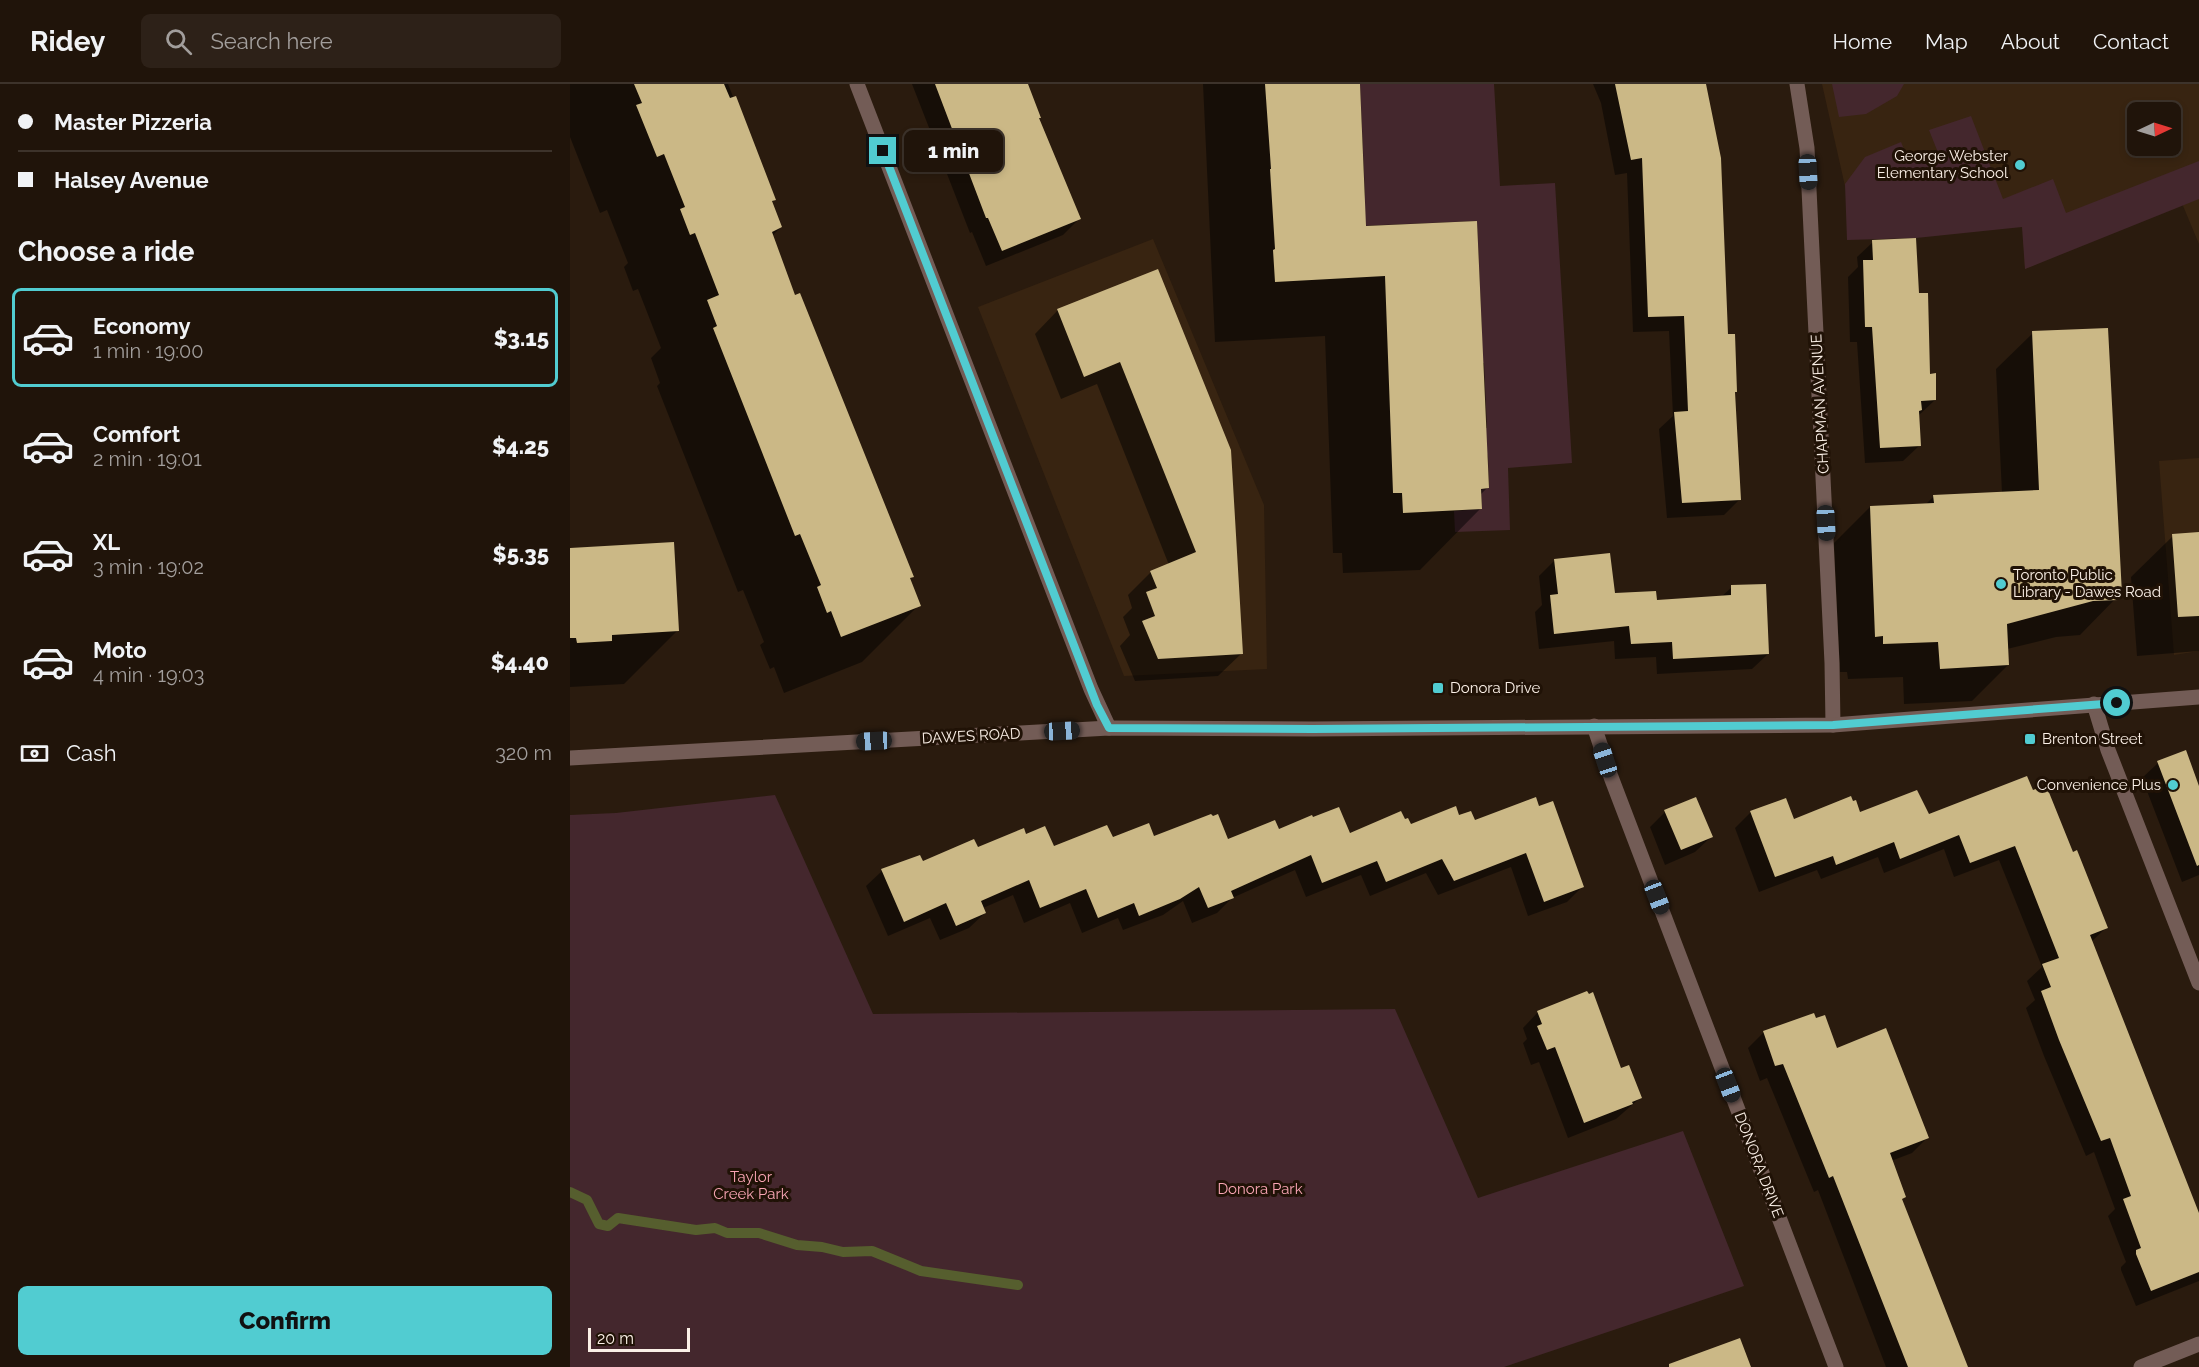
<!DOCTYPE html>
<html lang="en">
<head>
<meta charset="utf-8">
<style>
  body { margin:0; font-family:Raleway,sans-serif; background:#2d2118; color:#f1f3f6; height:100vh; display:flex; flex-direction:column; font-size:22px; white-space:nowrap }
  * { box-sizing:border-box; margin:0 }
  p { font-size:20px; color:#a29e9c }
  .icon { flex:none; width:33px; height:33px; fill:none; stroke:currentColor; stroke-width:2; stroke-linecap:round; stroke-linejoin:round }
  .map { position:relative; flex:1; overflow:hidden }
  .drawer { display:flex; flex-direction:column; background:#20140a; width:570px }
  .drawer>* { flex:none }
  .guide { display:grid; align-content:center; height:132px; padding:0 18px; background:#20140a }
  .needle { width:39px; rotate:86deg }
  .buttons { position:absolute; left:1557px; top:18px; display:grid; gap:12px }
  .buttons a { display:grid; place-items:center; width:54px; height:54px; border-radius:9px; background:#20140a; box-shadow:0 3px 9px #0003,0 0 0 2px #3d332b; font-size:30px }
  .scale { position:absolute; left:18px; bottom:15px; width:102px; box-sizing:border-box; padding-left:6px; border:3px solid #fbf0e7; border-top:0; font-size:16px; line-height:21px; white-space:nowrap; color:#fbf0e7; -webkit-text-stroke:4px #201206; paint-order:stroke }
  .end { position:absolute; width:27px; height:27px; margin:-14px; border:8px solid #51ccd1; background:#111; box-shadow:0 0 0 3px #111 }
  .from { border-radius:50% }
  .bubble { position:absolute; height:42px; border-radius:9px; background:#20140a; box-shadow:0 3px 9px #0003,0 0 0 2px #3d332b; font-size:20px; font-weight:800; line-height:42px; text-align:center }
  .car { position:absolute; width:18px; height:36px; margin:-18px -9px; border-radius:8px; box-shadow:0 0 4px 2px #0007; background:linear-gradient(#222 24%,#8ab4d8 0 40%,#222 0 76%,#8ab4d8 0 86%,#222 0) }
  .guide b { display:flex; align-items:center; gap:21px; height:57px; font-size:22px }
  .guide b+b { border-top:2px solid #3d332b }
  .guide i { width:15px; height:15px; background:#f1f3f6 }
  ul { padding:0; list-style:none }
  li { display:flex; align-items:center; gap:18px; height:99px; margin:0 12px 9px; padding:0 6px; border:3px solid transparent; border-radius:9px }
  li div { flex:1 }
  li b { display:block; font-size:22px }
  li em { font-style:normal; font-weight:800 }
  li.on { border-color:#51ccd1 }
  li>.icon { width:54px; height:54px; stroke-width:1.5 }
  h2 { padding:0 18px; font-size:27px; line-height:72px }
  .pay { display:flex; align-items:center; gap:15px; height:66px; padding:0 18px; font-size:22px }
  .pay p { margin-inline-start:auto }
  .primary-button { display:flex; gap:12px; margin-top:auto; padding:12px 18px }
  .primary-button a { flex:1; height:69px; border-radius:9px; background:#51ccd1; color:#111; font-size:24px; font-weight:800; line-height:69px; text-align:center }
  header { display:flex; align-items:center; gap:36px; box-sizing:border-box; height:84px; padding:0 30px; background:#20140a; border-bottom:2px solid #3d332b }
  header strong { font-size:28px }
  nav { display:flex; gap:33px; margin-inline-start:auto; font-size:21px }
  .search { width:420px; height:54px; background:#2d2118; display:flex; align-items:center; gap:15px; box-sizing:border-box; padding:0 21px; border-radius:9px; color:#a29e9c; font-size:22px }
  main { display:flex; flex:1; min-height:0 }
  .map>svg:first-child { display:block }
</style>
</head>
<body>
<header>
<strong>Ridey</strong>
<div class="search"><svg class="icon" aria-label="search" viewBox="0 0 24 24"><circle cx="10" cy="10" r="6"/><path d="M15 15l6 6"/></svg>Search here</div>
<nav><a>Home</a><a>Map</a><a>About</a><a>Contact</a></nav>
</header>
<main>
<section class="drawer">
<div class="guide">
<b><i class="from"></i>Master Pizzeria</b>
<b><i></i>Halsey Avenue</b>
</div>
<h2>Choose a ride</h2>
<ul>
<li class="on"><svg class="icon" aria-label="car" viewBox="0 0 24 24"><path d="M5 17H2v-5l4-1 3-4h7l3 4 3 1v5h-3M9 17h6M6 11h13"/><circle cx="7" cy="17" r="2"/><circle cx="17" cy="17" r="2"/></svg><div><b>Economy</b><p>1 min · 19:00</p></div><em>$3.15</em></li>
<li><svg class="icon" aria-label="car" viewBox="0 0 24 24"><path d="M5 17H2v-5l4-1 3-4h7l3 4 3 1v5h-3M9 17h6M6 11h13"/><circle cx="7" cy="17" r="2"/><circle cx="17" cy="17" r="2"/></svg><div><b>Comfort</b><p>2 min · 19:01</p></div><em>$4.25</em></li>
<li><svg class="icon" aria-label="car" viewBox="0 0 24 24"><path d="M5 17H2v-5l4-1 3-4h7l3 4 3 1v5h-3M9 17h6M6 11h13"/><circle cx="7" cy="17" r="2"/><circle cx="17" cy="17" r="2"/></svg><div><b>XL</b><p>3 min · 19:02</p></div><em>$5.35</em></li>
<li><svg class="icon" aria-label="car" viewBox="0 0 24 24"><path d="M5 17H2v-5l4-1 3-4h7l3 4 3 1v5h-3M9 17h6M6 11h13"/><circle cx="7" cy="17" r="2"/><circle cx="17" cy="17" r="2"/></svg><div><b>Moto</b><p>4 min · 19:03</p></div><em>$4.40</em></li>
</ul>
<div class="pay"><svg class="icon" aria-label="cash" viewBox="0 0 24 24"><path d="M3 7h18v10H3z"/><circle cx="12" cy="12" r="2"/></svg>Cash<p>320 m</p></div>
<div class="primary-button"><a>Confirm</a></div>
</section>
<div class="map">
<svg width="1629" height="1283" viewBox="0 0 1629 1283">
  <rect width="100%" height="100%" fill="#2a1b0e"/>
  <!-- built -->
  <path fill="#382411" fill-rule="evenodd" d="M1252,0H1629V160L1611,117L1455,185L1452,132L1284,142ZM1568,28H1600V62H1568Z
    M583,155L694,421L697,585L554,592L408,223Z
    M1629,374V567L1604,571L1589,377Z"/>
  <!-- green -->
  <path fill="#44272d" d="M790,0H924L930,102L985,99L1002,379L938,384L940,446L885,448L884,427L912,425L911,405L919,404L918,373L909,344H917L914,279H906L912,249L907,137L788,142L795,111Z
    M1262,0H1334L1327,12L1296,30L1269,33Z
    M1401,32L1433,115L1483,95L1496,129L1629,77V115L1455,185L1452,143L1346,154L1277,156L1275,100L1295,73L1331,58L1339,77L1367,66L1359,46Z
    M205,711L303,930L825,925L908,1114L1113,1047L1174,1202L934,1283H0V731L46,729Z"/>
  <!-- shadow -->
  <path fill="#0007" d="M0,0H158L204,116L201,119L211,143L202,152L225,213L342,492L339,496L349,521L292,578L214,609L204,583L200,585L190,561L194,558L173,506L168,508L87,302L90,299L81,274L91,264L68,205L63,207L54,183L58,179L37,126L30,129L0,53Z
    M342,0H456L468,35L509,135L493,151L416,182L402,148L400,149Z
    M633,0H789L794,143L917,404L910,411V425L850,486L773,489L772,469H763L755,252L645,258Z
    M1023,0H1134L1157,252L1166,307L1163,310L1170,415L1154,431L1097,434L1089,345L1103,332L1099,247L1063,248L1057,89L1045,91L1031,19Z
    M1303,158L1347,211L1359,291L1365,316L1349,331V362L1333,377L1295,379L1287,258H1280L1278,193L1288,183L1287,173Z
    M587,187L672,569L648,592L565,597L550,562L560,551L553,533L562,524L558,511L581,488L599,481L527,300L491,315L465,250L488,226Z
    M1463,249L1550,510L1510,551L1486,553L1437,565L1438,581L1402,617L1334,620L1333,593L1278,595L1277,588H1270L1264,459L1300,423L1355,421L1364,412L1432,409L1426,285Z
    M1629,450V567L1567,572L1561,493L1603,452Z
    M0,466L107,547L54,600L0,603Z
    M985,476L1044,511L1086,517L1151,513L1162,503L1198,570L1182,585L1087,590L1086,573L1045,575L1044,557L969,565L965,528L972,521L969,492Z
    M1615,668L1629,706V791L1612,798L1572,694L1588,679Z
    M1462,708L1502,770L1536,844L1521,858L1629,1130V1197L1566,1222L1551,1186V1183L1556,1178L1538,1132L1545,1125L1524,1068L1516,1072L1474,972L1456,924L1465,916L1457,897L1472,883L1429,776L1384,793L1374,765L1314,789L1308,773L1251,795L1247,786L1189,808L1165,744L1181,728L1223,737L1289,730L1358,732Z
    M1095,728L1141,753L1125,768L1095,781L1080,743Z
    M888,733L904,738L1013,802L997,818L958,832L941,783L868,811L856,789L800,812L791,791L736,813L725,786L662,814L647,829L622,839L613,817L593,831L553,846L548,834L512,849L500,819L454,839L443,811L413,824L415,829L399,844L370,856L360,834L318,852L296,802L312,787L353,779L455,752L483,764L542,755L583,754L657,757L708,747L780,751Z
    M968,928L1070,1014L1046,1035L998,1054L969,978L961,981L953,959L957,955L953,944Z
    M1194,948L1266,966L1357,1054L1342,1069L1321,1077L1331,1116L1396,1283H1316L1248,1106L1244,1108L1197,994L1190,997L1178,964Z"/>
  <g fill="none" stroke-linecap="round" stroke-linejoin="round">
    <!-- stream -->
    <path stroke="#565e2e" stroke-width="10" d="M0,1108L17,1116L29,1140L38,1142L48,1134L126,1146L145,1144L157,1149H189L227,1161L252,1163L273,1168L302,1167L351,1187L448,1201"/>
  </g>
  <!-- building -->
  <path fill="#cbb886" d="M64,0H154L160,14L166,12L206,116L202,117L212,143L202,148L225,211L230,209L344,493L340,494L351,522L271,553L261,527L257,529L247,503L251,501L230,450L225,452L143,244L147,242L137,216L149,211L125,149L120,151L110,125L115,123L94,70L87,73L66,21L72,19Z
    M365,0H458L471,34H469L511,135L432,167L418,134H416Z
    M695,0H790L796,142L907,137L919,404L911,405L912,425L833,429L832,409H823L815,192L705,198L703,166L705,165L700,85H701Z
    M1045,0H1136L1151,74L1158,250H1165L1167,308H1165L1171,416L1112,419L1104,328L1118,327L1114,232L1078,233L1072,74L1061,76Z
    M1346,154L1349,209H1358L1360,290L1366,289V316L1351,317L1352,326L1349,327L1351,362L1310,364L1302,243H1295L1293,176H1303L1302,156Z
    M588,185L661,366L673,570L588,575L572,537L585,532L576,508L587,504L580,487L626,468L550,278L514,293L487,225Z
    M1538,244L1552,510H1547L1548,516L1523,517L1437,540L1439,581L1370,585L1368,558L1313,560V552L1305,553L1300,422L1364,419L1363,411L1469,406L1462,247Z
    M1629,448V532L1608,533L1602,450Z
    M104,458L109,547L42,551V557L7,559L6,554H0V464Z
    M1040,469L1045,509L1086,507L1087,516L1161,511V501L1196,500L1199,570L1103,575L1102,558L1061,560L1059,542L984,550L980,511L988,510L984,475Z
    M1616,666L1629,702V781L1627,782L1587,677Z
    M1457,692L1463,706L1476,701L1503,768L1507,766L1538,844L1520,851L1629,1129V1188L1581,1207L1566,1170V1166L1571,1164L1553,1115L1561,1112L1540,1054L1531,1057L1489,956L1471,907L1481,903L1472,880L1489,874L1445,762L1400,779L1389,751L1330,775L1324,758L1266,781L1263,772L1205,793L1180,727L1216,714L1224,735L1281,712L1283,717L1286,716L1290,728L1347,706L1359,730Z
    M966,713L969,722L983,717L1014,803L974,818L956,769L884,797L872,775L816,798L807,777L752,799L741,771L661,807L664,814L638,824L629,803L610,815L569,832L564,819L528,834L516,805L470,824L459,796L411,817L416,829L386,842L376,819L334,838L311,785L350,771L353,777L404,755L408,763L454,744L456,750L475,742L484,762L537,741L543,753L579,739L584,752L641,730L643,732L648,730L658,755L705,736L709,745L742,731L743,733L769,723L780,749L831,727L835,735L838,734L841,740L886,722L889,731L901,727L905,736Z
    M1126,713L1143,753L1111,766L1094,726Z
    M1017,907L1019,910L1023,908L1051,984L1059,981L1072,1014L1062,1018L1063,1020L1014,1039L985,963L977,966L967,942L972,940L967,927Z
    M1244,929L1246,934L1255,931L1267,964L1316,944L1359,1054L1320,1069L1336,1113L1332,1115L1398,1283H1338L1263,1092L1259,1094L1213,980L1205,982L1193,947Z
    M1170,1254L1181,1283H1099V1280Z"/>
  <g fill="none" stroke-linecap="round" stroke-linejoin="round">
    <!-- minor -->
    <path stroke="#735c56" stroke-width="15" d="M287,0L521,605L539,644
      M1227,0L1237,64L1262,579L1263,641
      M1524,620L1538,666L1629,899
      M1024,642L1041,693L1266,1283
      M1571,1283L1629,1260"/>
    <!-- tertiary -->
    <path stroke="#735c56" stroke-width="15" d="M0,674L539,644L743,645L1263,641L1629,613"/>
  </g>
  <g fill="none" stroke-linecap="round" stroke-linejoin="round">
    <!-- route -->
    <path stroke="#51ccd1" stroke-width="8" d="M313,67L527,621L539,644L743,645L1263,641L1547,619"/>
  </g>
  <!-- markers -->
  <g fill="#51ccd1" stroke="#201206" stroke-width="2">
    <circle cx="1450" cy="81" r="6"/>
    <circle cx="1431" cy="500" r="6"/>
    <rect x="862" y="598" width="12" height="12" rx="3"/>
    <rect x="1454" y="649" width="12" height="12" rx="3"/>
    <circle cx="1603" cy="701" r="6"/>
  </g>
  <g text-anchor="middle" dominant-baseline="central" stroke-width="6" stroke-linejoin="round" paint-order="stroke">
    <!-- poi labels -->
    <g font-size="15" fill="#fbf0e7" stroke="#201206" text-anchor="start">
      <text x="1438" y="72" text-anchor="end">George Webster<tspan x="1438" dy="17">Elementary School</tspan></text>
      <text x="1443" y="491">Toronto Public<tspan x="1443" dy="17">Library - Dawes Road</tspan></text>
      <text x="880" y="604">Donora Drive</text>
      <text x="1472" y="655">Brenton Street</text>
      <text x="1591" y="701" text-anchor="end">Convenience Plus</text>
    </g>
    <!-- street labels -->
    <g font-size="15" fill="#fbf0e7" stroke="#201206">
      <text transform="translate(1250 320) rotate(-93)">CHAPMAN AVENUE</text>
      <text transform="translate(401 652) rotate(-3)">DAWES ROAD</text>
      <text transform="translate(1189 1081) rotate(69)">DONORA DRIVE</text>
    </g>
    <!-- park labels -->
    <g font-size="15" fill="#f9a5b4" stroke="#201206">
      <text x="181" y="1093">Taylor<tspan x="181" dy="17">Creek Park</tspan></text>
      <text x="690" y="1105">Donora Park</text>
    </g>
  </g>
</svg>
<div class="buttons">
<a><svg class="needle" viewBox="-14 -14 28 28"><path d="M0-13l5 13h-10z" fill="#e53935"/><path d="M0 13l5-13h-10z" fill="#a29e9c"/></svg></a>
</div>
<div class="scale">20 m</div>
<i class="end from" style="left:1547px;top:619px"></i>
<i class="end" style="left:313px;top:67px"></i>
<div class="bubble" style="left:334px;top:46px;width:99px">1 min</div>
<i class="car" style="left:1238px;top:88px;rotate:177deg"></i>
<i class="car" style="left:1256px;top:439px;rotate:177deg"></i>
<i class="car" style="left:492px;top:647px;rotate:87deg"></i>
<i class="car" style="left:304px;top:657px;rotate:267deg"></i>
<i class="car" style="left:1035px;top:676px;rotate:342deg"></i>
<i class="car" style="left:1087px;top:813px;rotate:159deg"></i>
<i class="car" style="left:1158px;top:1001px;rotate:159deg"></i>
</div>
</main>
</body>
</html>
